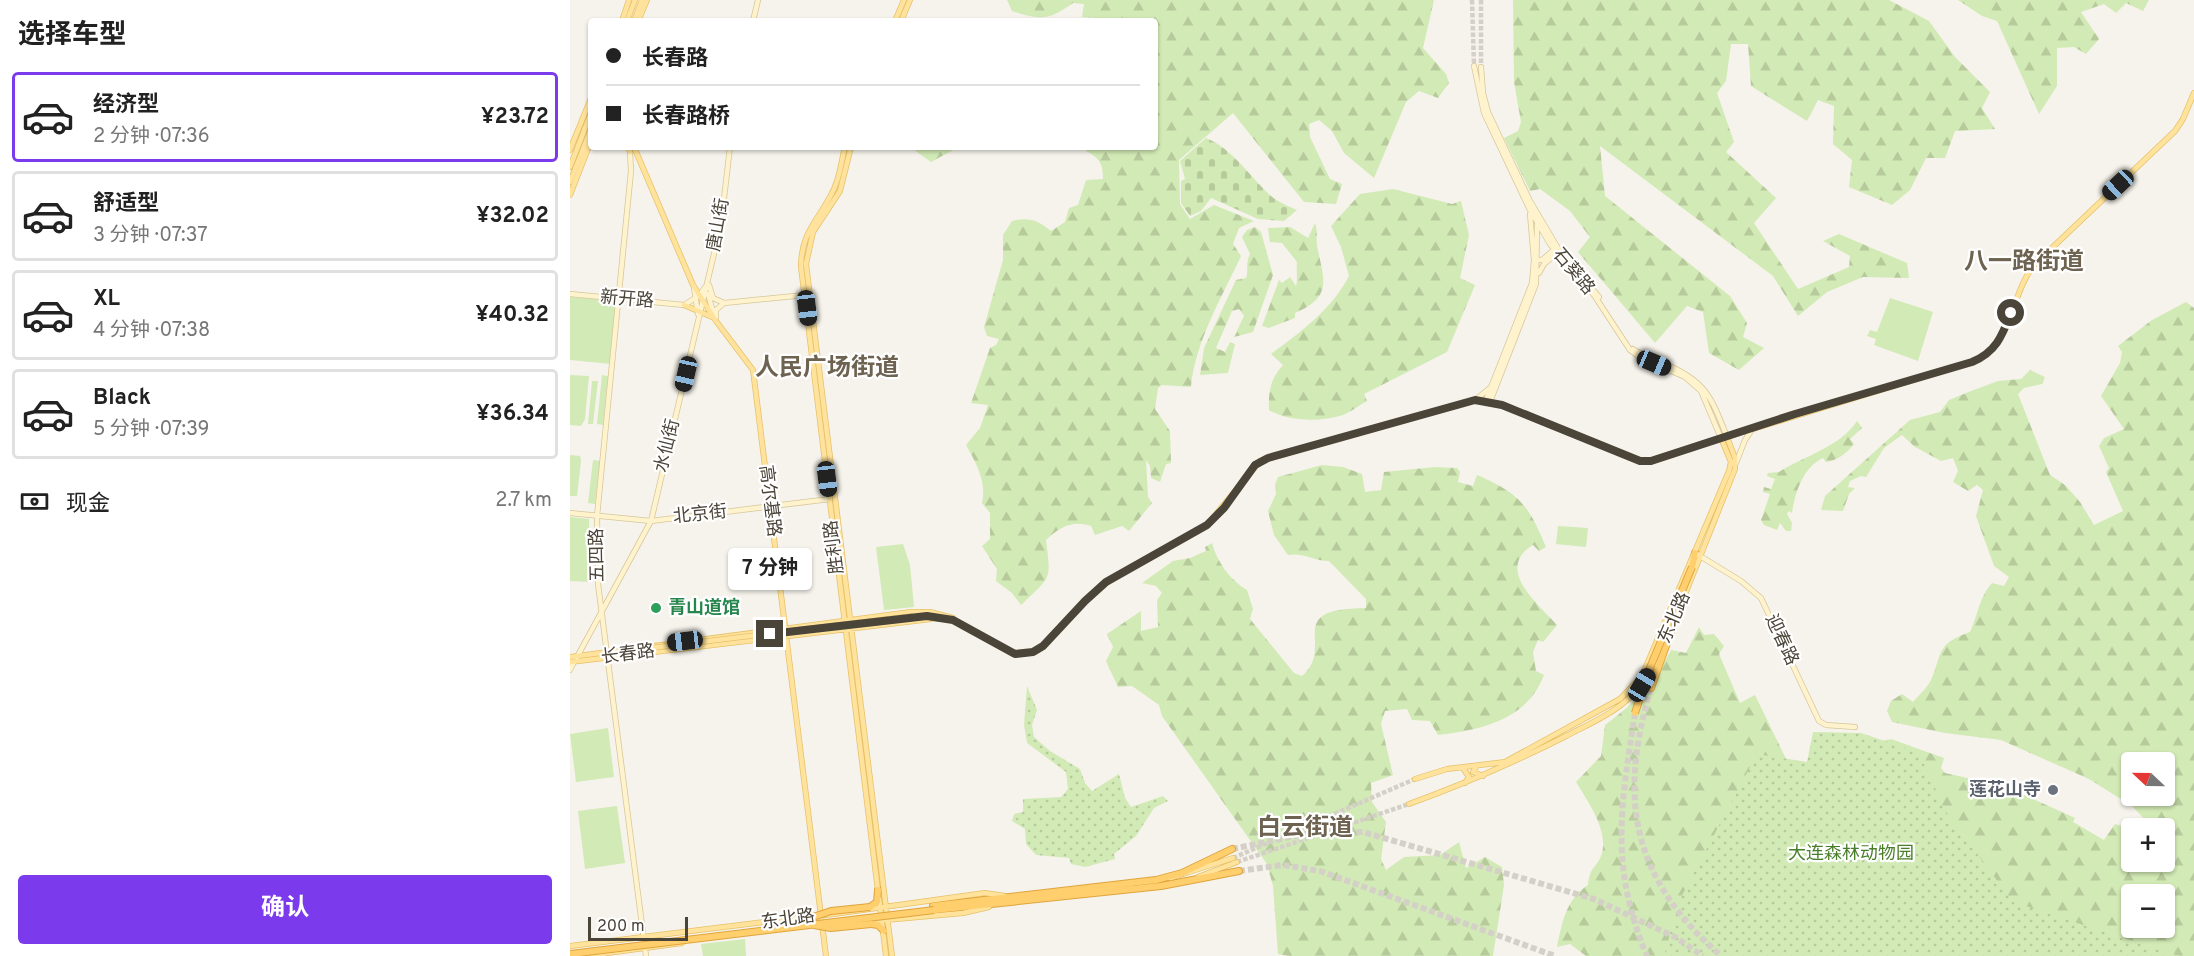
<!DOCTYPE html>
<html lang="zh">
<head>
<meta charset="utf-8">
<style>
  body { margin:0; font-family:Overpass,"Noto Sans SC",sans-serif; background:#f6f6f6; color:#222; height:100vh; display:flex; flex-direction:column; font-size:22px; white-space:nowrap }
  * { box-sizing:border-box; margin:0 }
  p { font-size:20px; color:#767676 }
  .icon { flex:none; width:33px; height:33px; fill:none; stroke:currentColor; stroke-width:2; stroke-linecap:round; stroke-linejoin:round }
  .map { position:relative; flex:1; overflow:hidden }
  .sheet { display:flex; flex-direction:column; background:#fff; width:570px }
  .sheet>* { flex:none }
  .banner { position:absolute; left:18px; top:18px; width:570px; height:132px; border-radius:6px; box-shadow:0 2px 4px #0004; display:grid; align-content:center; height:132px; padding:0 18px; background:#fff }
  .needle { width:39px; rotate:292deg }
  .tools { position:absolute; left:1551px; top:752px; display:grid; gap:12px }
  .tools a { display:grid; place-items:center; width:54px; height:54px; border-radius:6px; background:#fff; box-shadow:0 2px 4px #0004; font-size:30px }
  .scale { position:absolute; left:18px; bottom:15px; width:100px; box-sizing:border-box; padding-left:6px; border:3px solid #4b4439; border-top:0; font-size:16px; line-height:21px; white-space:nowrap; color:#4b4439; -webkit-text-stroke:4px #fff; paint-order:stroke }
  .end { position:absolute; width:27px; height:27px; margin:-14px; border:8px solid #4b4439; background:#fff; box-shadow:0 0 0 3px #fff }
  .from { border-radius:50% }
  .bubble { position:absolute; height:42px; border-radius:6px; background:#fff; box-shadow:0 2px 4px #0004; font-size:20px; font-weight:700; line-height:42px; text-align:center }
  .car { position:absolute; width:18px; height:36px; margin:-18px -9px; border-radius:8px; box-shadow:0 0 4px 2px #0007; background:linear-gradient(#222 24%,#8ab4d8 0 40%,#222 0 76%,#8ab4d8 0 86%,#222 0) }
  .banner b { display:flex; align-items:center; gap:21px; height:57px; font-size:22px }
  .banner b+b { border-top:2px solid #e0e0e0 }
  .banner i { width:15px; height:15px; background:#222 }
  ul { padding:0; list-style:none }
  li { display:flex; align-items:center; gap:18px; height:90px; margin:0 12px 9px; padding:0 6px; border:3px solid #e0e0e0; border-radius:6px }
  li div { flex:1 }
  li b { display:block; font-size:22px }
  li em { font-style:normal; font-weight:700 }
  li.on { border-color:#7c3aed }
  li>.icon { width:54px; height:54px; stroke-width:1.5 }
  h2 { padding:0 18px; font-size:27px; line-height:72px }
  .pay { display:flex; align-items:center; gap:15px; height:66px; padding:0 18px; font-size:22px }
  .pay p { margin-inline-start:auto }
  .primary-button { display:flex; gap:12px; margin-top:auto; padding:12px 18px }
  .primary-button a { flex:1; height:69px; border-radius:6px; background:#7c3aed; color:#fff; font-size:24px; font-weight:700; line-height:69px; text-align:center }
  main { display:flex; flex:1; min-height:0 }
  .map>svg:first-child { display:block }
</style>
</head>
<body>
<main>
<section class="sheet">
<h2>选择车型</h2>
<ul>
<li class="on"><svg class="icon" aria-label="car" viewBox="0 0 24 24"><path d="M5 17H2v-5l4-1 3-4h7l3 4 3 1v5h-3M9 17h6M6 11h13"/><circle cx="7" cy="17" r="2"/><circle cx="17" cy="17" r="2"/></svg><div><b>经济型</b><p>2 分钟 · 07:36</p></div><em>¥23.72</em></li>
<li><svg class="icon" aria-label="car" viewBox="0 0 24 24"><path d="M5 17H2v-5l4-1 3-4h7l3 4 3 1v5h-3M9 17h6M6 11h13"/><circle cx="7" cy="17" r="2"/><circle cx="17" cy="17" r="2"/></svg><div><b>舒适型</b><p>3 分钟 · 07:37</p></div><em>¥32.02</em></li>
<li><svg class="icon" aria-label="car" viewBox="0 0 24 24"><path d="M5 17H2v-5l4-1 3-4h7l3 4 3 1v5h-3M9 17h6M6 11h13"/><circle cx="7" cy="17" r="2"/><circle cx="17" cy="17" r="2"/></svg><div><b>XL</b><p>4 分钟 · 07:38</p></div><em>¥40.32</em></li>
<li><svg class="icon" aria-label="car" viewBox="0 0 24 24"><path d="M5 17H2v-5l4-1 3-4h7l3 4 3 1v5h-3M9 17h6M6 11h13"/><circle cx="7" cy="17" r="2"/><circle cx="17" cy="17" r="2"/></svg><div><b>Black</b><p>5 分钟 · 07:39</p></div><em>¥36.34</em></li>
</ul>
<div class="pay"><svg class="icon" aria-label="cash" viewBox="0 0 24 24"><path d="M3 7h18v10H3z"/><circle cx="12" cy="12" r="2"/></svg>现金<p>2.7 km</p></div>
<div class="primary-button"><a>确认</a></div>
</section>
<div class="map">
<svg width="1624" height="956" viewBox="0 0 1624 956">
  <defs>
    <pattern id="forest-firs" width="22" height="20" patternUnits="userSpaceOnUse" patternTransform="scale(1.5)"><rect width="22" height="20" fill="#d2eab5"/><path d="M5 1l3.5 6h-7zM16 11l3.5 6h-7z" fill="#b6ca9c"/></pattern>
    <pattern id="cemetery-stones" width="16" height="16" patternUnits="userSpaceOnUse" patternTransform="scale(1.5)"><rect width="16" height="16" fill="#d2eab5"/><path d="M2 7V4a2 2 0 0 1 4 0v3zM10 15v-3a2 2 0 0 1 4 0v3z" fill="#b6ca9c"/></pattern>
    <pattern id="park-dots" width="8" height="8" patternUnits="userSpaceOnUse" patternTransform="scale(1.5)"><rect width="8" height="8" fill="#d2eab5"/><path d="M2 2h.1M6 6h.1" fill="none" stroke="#b6ca9c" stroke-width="1.8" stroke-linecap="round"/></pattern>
  </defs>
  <rect width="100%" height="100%" fill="#f6f3ec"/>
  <!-- grass -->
  <path fill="#d2eab5" d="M0,297L48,301L41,364L0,360Z
    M1320,298L1363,312L1348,361L1304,345L1306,339L1297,336L1300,330L1307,332Z
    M0,375L19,376L15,419L11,426L0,425Z
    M32,375L38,376L33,425L27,424Z
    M22,381H28L23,424H18Z
    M0,455L10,456L11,461L7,496H0Z
    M23,460L30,461L25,504L18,503Z
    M0,517L19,519L20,582L0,581Z
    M988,526L1018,528L1016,547L986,544Z
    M333,544L340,565L344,607L314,610L306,547Z
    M38,728L44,777L6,782L0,734Z
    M47,806L55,863L15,869L8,811Z
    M175,939L176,956H133L131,944Z"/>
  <!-- forest -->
  <path fill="url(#forest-firs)" fill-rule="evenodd" d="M437,0H864L853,48L876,74L879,83L868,98L849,91L836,102L804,178L774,153L762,131L749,120L739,124L740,137L760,179L772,184L766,204L734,202L663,113L609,160L610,204L620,219L644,205L684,221L669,228L663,244L671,256C652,297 625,342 621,387L592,385L588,388L585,409L600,431L601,463L596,464L590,482L581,478L580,466L576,460L578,497L582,503L559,531L552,526L525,535L521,526C502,520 490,527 476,540C481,581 482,575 451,605L442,593L426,581L427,569L412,546L420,539V513L412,503C417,482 406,463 396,445L410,428L418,405L401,403L420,348L426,345L429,339L417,336L414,327L433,260V235L442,221C458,217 468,220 481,231L495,222L499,208L508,205L516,180L533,179C533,164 530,158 516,151V147H585V21H528L527,18L512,17L514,4L503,3C478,21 471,20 442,11Z
    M943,0H1319L1359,21L1385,57L1420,92L1412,108L1425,129L1385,131L1375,158H1356L1340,190L1322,205L1279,187L1282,160L1263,144L1264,106L1248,100L1237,121L1181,86L1178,44H1161L1156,81L1147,93L1164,142L1156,152L1206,198L1184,223L1228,289L1279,267L1280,256L1253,241L1269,234L1337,263L1339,278L1293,277L1257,292L1228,316L1203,276L1030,146L1035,196L1160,296L1177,323L1173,337L1194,348L1169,370L1139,353L1133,312L1117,306L1085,343L1008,252L1020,237L1000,211L970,189L960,191L934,138L948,131L951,122L944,82Z
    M1388,0H1579L1573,11L1556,3L1546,13L1534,4L1511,12L1529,39L1516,54L1504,47L1487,48V86L1469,114L1427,21L1412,16Z
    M340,147H389L361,162Z
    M823,189L882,204L891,201L899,235L890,278L905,285L877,352L794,394L797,401C789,405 781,412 773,415C751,422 718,422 699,410C698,391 701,378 713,365L701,354C731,332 761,310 779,276L771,247L761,226L790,194Z
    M745,223C748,230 746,238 747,246C754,280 763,297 725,313V318L699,328L692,326L709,280L712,283L720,277L726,286C728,280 726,270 727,262L712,243L700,242L698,228L720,227L738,238Z
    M685,227L691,232L703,275L683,332L664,337L674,316L669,309L662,311L646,348L655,352L660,342L665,344L658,373L630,375L634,348L666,280L676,278C679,269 675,265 680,254L672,237L677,230Z
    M1616,302L1624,308V956H1230L1312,741L1321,739L1374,758L1371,768L1375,773L1434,786L1505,818L1503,822L1534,840L1545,824L1561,829L1562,861H1594V828H1583L1562,806L1519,779L1431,740L1375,733L1322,722L1317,711L1321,701L1332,694L1343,702C1349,695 1357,688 1361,680C1373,652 1366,644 1400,632C1408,615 1409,597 1422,583L1434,586L1439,577L1424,566L1406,516L1413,490L1407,485L1398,491L1383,482L1388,471L1383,458L1371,461L1345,447L1332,435L1314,448L1296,477L1291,476L1280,481L1278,487L1285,488L1279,494L1273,511L1251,510L1255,496L1340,420L1370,412L1379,400L1401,391L1428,381L1451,379L1460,370L1475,377L1472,384L1454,388L1448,394L1480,475L1495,485L1510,502L1524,525L1553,511L1536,472L1539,468L1529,446L1534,438L1554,429L1531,396L1550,363L1552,352L1548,346L1582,320ZM1562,762H1594V795H1562ZM1562,894H1594V927H1562Z
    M1287,421L1292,428L1280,439L1284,444C1276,454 1268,460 1256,462L1253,458C1233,467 1225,493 1222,513L1219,511L1217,514L1222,523L1221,531H1216L1210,523L1207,530L1194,525L1191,520L1200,494L1193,492L1194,487L1201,489L1205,479L1197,476L1198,473L1209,472C1234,456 1270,447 1287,421Z
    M752,465L773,467L792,474L795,492L811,490L814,472L865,467L887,468L890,472L888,482L903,486L907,475C950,494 958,504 976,547L969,551L963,545C924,569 968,604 987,625L973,642L968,640L963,652L966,671L974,675C957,720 911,730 868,735L860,721L842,720L837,709L815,711L811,724L823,775L801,783L802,802L816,822L811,859L816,870L834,857L870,855L889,842L896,868L915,857L932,867L934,885L923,956H718L708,954L703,886L697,864L592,716L589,705L562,686L548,687L536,661L543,647L537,634L571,611V631L588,627L587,600L592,593L586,586L572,583L603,561L620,558L636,551L635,547L642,543C647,562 660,580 677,590L683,609L680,619L724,673L732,676C767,645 710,609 796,608V599L759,561C744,561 733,552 718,555L704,535L698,511L706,494L705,485L708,477Z
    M1129,627L1134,635L1144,634L1154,646L1149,654L1170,703L1185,695L1218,763L1190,956H1016L1000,944L987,947C992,923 996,899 1018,885C1020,866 1025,870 1031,856C1040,832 1018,802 1006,782L1031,756L1035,725C1065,703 1084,683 1101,650L1116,653Z"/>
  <!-- cemetery -->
  <path fill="url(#cemetery-stones)" d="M636,138C663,149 680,177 701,196C708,202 718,206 727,210L714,221L688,219L641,198L631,211L620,216L611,203V181L615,179L610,161Z"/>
  <!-- park -->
  <path fill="url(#park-dots)" d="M457,686L467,710L462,725L464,737L480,751L510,769L515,783L522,791L549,774L555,798L561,807L593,796L598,801L584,808L566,836L544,854L545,859L515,867L501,864L499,858L466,855L456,844L455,829L442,821L444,814L453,812V799L491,797L498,789L496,772L457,743L454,725Z
    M1243,732L1291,733L1350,753L1374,809L1443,902L1609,956H1094L1109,901L1187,754L1237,762Z"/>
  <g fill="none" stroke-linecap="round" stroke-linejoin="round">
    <!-- secondary-tunnel -->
    <path stroke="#d4d0c8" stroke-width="4.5" stroke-dasharray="4.5 2" stroke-linecap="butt" d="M902,0L904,66
      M911,0V67"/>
    <!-- primary-tunnel -->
    <path stroke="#d4d0c8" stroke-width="4.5" stroke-dasharray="4.5 2" stroke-linecap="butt" d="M663,858L845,779
      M667,862L839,804"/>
    <!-- highway-tunnel -->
    <path stroke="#d4d0c8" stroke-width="6" stroke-dasharray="6 3" stroke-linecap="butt" d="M1081,688C1048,799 1061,877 1151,956
      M1065,713C1051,805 1039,866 1077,956
      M662,849L735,834L793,832L1024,899L1105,937L1133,956
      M669,871L713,865L750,871L985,956"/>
    <!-- secondary casing -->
    <g stroke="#d6c79b" stroke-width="6">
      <path id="secondary" d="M183,21L188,0
        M904,66L914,113L959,208L980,244L1024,295L1060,350L1071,358L1115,377L1131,391L1151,438
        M911,67L913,93L918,112L960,201L989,250L1029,297
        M60,152L61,171L27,516L28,584L76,956
        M968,260H972L985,249
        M969,273L974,264L987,253
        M139,285L143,298L154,303L235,295
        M124,287L128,314
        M0,294L114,305
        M138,294L144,315
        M114,305L130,295L135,287
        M146,317V310L154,303
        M1063,349C1073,356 1085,360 1097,365C1136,381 1142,399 1157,437
        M905,400L920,388
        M916,400L962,283L964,260L960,214
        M920,402L966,284L967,224
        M1166,463L1175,440L1183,428
        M0,513L81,521L260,499
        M1125,553L1171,581L1191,598L1249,721L1256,725L1285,727
        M7,657L81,521L151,224L160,147
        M0,670L4,662"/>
    </g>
    <!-- primary casing -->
    <g stroke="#e6c16a" stroke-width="6">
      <path id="primary" d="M52,21L59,0
        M57,21L65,0
        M64,21L72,0
        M68,21L77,0
        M325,21L334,0
        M331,21L340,0
        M58,147L60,152
        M64,147L123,285L146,321L183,370L256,956
        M275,147C271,162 270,179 262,193C248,221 231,232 231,267L308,891
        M281,147L270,191L243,232L236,264L322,956
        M0,150L21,98
        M0,167L21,113
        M0,182L21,129
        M0,195L21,141
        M114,305L142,317
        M343,616L383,620L438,651L452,654L463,652L473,646L515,601L536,583L637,525L690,461L905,400L932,405L1075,462L1402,362C1444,345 1439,297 1464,265L1605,131L1613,119L1624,93
        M1100,632L1165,469V458L1157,437
        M0,657L341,612H360L383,618
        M0,662L361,619
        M1083,667L1093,648
        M906,767L903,772L913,776
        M893,768L899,777L895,783
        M845,779L877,769L935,762L1050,699L1069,679L1075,669L1159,471L1161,462L1151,438
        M839,804C894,784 945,762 996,736C1023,722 1054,709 1072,684
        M628,877L667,862
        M600,878L663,858
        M309,899L316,956
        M256,915L415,893L435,896
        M293,922L393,913L419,907
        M0,946L235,917
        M15,956L112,943"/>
    </g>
    <!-- highway casing -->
    <g stroke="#e0a43c" stroke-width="8">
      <path id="highway" d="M1122,567L1125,553
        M1081,688L1102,629
        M363,906L586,880L612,873L662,849
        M300,907L307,902L308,890
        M364,910L591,886L669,871
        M301,924L308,925L314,931"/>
    </g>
    <!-- secondary -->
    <use href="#secondary" stroke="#fff3cd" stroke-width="4.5"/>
    <!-- primary -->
    <use href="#primary" stroke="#ffe39c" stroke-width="4.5"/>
    <!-- highway -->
    <use href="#highway" stroke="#ffcf6e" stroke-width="6"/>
    <!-- primary-bridge casing -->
    <g stroke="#e6c16a" stroke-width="6" stroke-linecap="butt">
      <path id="primary-bridge" d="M81,648L343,616"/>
    </g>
    <!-- highway-bridge casing -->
    <g stroke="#e0a43c" stroke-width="8" stroke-linecap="butt">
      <path id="highway-bridge" d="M1065,713L1079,670L1122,567
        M234,920L261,911L300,907
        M244,925L261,928L301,924
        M0,954L364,910"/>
    </g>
    <!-- primary-bridge -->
    <use href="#primary-bridge" stroke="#ffe39c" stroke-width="4.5"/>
    <!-- highway-bridge -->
    <use href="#highway-bridge" stroke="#ffcf6e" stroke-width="6"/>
  </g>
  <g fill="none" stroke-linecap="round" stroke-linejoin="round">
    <!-- route -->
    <path stroke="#4b4439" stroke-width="8" d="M200,634L357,616L383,620L445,654L463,652L473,646L515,601L536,582L637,525L654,508L685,465L698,458L905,400L932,405L1070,461H1081L1225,414L1402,362C1426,352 1432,336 1441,313"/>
  </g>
  <!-- markers -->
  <circle fill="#2e9e5b" stroke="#fff" stroke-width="2" cx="86" cy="608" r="6"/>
  <circle fill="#6b7280" stroke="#fff" stroke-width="2" cx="1483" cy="790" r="6"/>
  <g text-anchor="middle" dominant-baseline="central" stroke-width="4.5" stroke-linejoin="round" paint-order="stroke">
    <!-- street labels -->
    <g font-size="18" fill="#4b4439" stroke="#fff">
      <text transform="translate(149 225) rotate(-80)">唐山街</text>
      <text transform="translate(1003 272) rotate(50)">石葵路</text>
      <text transform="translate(57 300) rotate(5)">新开路</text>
      <text transform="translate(98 446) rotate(-76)">水仙街</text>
      <text transform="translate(199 501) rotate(83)">高尔基路</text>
      <text transform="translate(130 515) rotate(-6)">北京街</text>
      <text transform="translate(265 547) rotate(-97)">胜利路</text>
      <text transform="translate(28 555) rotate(-91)">五四路</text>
      <text transform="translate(1105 618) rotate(-67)">东北路</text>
      <text transform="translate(1211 640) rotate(65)">迎春路</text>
      <text transform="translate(58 655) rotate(-7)">长春路</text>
      <text transform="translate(218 920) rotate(-8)">东北路</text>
    </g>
    <!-- leisure labels -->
    <g font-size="18" font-weight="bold" fill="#27864d" stroke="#fff" text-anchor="start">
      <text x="98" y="608">青山道馆</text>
    </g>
    <!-- worship labels -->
    <g font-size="18" font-weight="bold" fill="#5b616d" stroke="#fff" text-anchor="end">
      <text x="1471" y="790">莲花山寺</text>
    </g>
    <!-- park labels -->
    <g font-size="18" fill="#4a7f2a" stroke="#fff">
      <text x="1281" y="854">大连森林动物园</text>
    </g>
    <!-- district labels -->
    <g font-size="24" font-weight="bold" fill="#6e6250" stroke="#fff">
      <text x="1454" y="263">八一路街道</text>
      <text x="257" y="369">人民广场街道</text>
      <text x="735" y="829">白云街道</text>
    </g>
  </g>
</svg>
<div class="tools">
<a><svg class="needle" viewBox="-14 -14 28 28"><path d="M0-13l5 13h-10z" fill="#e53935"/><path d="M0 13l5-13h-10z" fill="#767676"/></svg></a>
<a>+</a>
<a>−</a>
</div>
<div class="scale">200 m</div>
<i class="end from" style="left:1441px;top:313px"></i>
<i class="end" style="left:200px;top:634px"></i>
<div class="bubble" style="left:158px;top:548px;width:84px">7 分钟</div>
<i class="car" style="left:1548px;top:185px;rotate:227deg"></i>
<i class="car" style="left:237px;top:308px;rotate:173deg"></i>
<i class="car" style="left:1084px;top:363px;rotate:113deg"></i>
<i class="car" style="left:116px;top:374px;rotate:193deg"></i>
<i class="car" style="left:257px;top:479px;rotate:173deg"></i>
<i class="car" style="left:115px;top:641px;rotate:263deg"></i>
<i class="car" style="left:1072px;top:685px;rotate:31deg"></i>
<div class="banner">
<b><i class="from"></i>长春路</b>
<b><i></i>长春路桥</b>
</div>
</div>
</main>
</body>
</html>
